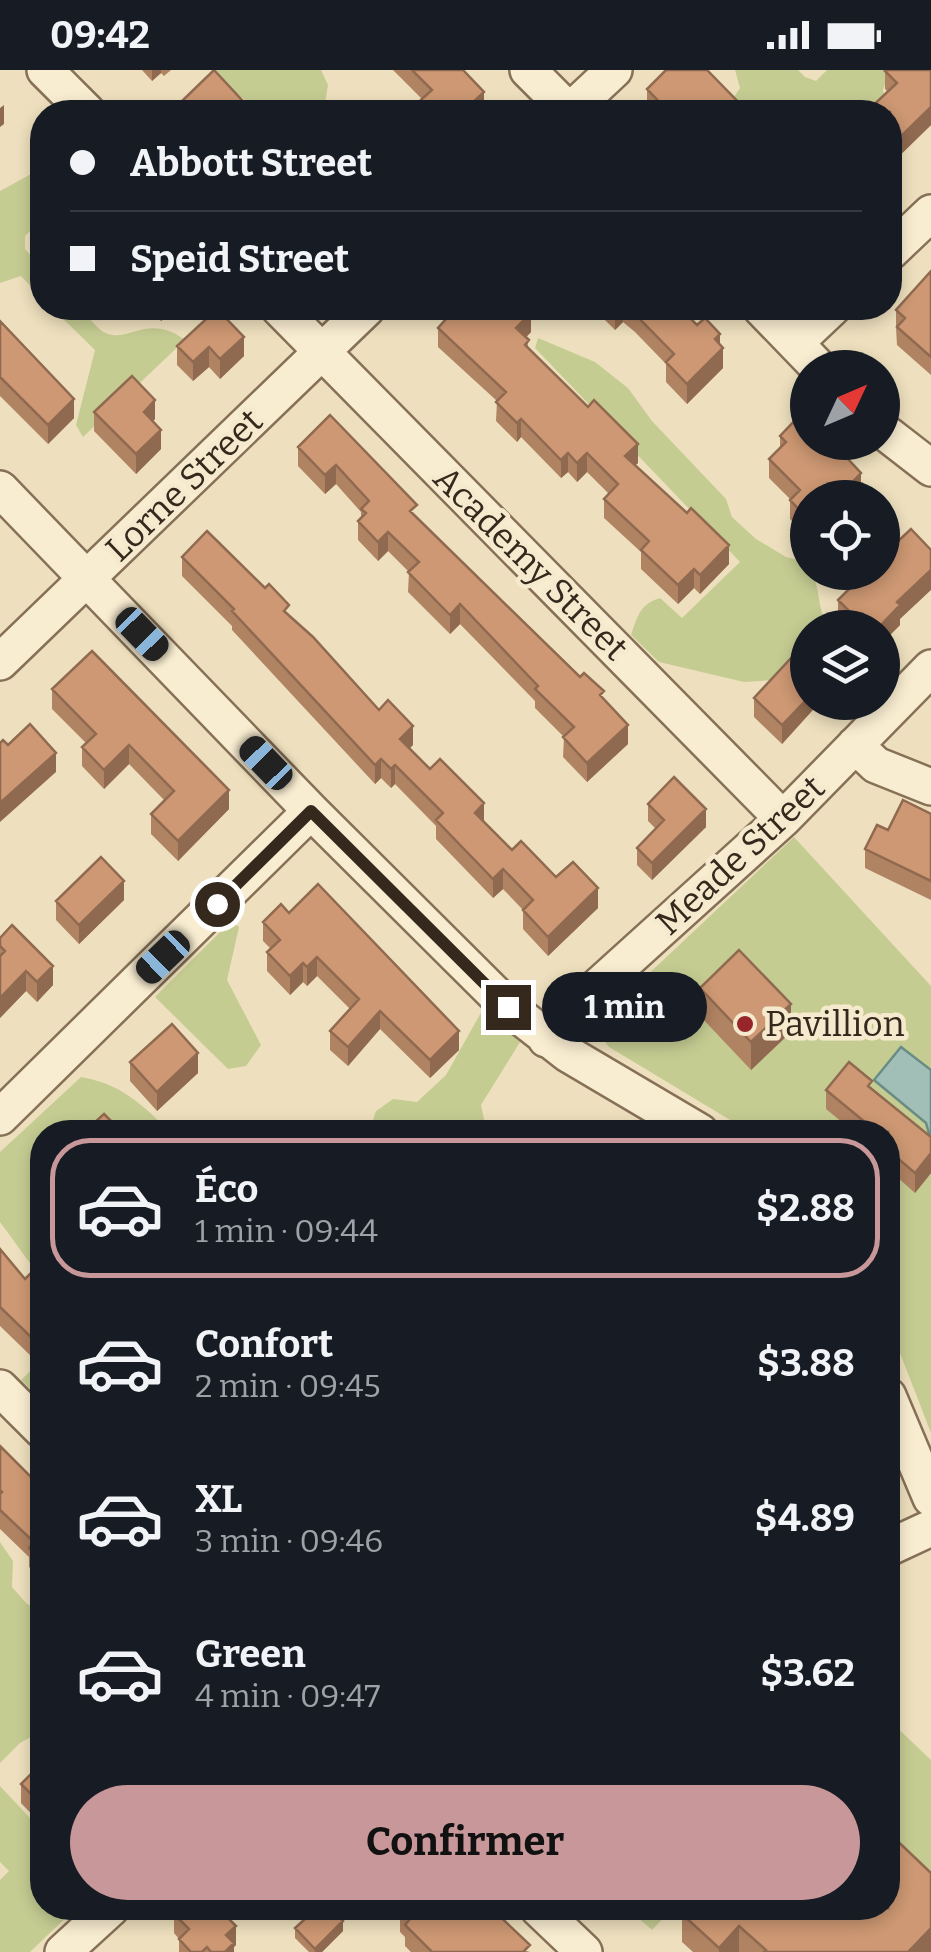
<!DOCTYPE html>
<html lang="fr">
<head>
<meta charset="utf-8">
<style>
  body { margin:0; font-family:Bitter,serif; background:#242831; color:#f1f3f6; height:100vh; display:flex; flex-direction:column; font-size:38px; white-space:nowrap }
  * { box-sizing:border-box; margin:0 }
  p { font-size:32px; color:#9ea1a6 }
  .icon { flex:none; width:55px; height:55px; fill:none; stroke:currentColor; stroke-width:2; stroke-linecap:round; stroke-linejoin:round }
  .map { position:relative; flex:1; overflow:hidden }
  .details { position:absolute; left:30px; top:1050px; width:870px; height:800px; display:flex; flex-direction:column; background:#171b24; border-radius:40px; box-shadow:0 5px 15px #0003 }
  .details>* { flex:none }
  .hud { position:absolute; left:30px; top:30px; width:872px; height:220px; border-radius:40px; box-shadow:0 5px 15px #0003; display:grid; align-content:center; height:220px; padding:0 40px; background:#171b24 }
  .needle { width:65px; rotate:46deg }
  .tools { position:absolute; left:790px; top:280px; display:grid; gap:20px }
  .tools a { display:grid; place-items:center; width:110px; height:110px; border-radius:50%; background:#171b24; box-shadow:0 5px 15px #0003; font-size:50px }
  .end { position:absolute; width:45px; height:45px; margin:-22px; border:12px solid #35281c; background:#fff; box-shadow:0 0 0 5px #fff }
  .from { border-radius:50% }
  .bubble { position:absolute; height:70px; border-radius:35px; background:#171b24; box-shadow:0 5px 15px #0003; font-size:32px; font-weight:700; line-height:70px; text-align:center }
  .car { position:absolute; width:30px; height:60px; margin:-30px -15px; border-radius:12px; box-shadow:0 0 8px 2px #0007; background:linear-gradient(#222 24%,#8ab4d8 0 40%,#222 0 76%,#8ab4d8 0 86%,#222 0) }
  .hud b { display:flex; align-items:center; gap:35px; height:95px; font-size:38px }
  .hud b+b { border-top:2px solid #363941 }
  .hud i { width:25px; height:25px; background:#f1f3f6 }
  ul { padding:18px 0 0; list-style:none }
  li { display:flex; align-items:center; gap:30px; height:140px; margin:0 20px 15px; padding:0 20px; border:5px solid transparent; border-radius:40px }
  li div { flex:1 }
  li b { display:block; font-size:38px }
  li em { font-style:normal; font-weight:700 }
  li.selected { border-color:#c89799 }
  li>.icon { width:90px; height:90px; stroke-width:1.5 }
  .button { display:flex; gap:20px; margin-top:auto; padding:20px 40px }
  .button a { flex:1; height:115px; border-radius:60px; background:#c89799; color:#111; font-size:40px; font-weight:700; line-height:115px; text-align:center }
  .status { display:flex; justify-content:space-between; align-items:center; height:70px; padding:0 50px; background:#171b24; direction:ltr }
  .status svg { height:28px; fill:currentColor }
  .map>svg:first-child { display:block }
</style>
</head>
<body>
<div class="status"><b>09:42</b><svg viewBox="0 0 49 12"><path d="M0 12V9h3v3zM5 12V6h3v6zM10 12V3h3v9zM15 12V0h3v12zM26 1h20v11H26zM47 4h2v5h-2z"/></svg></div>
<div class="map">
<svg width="931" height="1882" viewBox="0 0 931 1882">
  <rect width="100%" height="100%" fill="#eee0be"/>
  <!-- green -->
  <path fill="#c5cc92" d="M216,0H321L328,15L325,33C286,47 270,50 237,24C227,16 221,11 216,0Z
    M735,0H798L805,7L816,11L827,0H890L883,20L886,34L877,42H744L732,30L740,18Z
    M42,98V149L25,166V179L42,198V228L21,206L0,213V121Z
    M52,238H80C87,245 94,255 102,261C126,277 146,241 185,270L83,367L76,355L95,280Z
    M538,268L595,292L628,318L652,351L726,429L732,447L756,469L786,487L807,492L808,502L812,503C821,520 817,542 829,557L808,558L807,608L744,612L659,592L631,565C637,547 640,534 660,528L682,548L740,492L535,278Z
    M832,633H874L853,653Z
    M794,767L931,916V1363L888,1252V1062H750L609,977C599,965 596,956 607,943Z
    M231,851L239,857L227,910L261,975L246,996L228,999L155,927Z
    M483,939L520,972L481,1035L485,1054L494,1062H369L376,1041L393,1029L417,1032L446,1005Z
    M81,1007C121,1014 142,1034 170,1062H42V1204L35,1200L0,1152V1082Z
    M42,1290V1331L21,1310Z
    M0,1472L13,1491L12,1517L27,1534L42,1540V1661L20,1673L0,1693Z
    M888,1649L931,1690V1830L888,1790Z
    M0,1716L42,1761V1838H76L30,1882H0V1810L9,1801L0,1792Z
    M627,1838H673L652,1860Z"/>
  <!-- water -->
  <path fill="#a2bfb7" stroke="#698d84" stroke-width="2.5" d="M901,977L931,1000V1071L926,1053L874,1010Z"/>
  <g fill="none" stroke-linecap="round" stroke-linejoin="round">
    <!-- minor casing -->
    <g stroke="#867057" stroke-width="40">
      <path id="minor" d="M45,0L87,42
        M528,0L570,42
        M569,42L614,0
        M890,182L931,143
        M279,238L783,749
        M761,238L819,298
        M795,273L832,238
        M882,360L931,398
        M0,419L311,741L508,937L568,984L700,1062
        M0,592L367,238
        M855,675L876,695L931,717
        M546,969L585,928L783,749L931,598
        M0,1047L311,741
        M0,1318L42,1360
        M888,1326L931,1428
        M888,1478L931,1458
        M538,1838L584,1882
        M63,1882L111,1838"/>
    </g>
    <!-- minor -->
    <use href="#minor" stroke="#f9edd1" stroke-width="35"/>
  </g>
  <!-- wall -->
  <path fill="#b08363" d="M142,0H171L164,6L161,3L152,11Z
    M393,0H463L484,41L412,42V38L422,29Z
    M931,0V55L890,95L888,22L885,19V1Z
    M647,19L748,42H651L647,38Z
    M183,30L253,42H183Z
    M931,201V305L897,275L896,258V240Z
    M148,238H176L161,251Z
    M593,238H680L720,275L723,298L687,334L666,312V294L635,262L623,252L615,260Z
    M487,242L531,262L526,267L529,280L638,393L635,395L729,494L700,524L694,518L678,534L641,499V482L604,448V429L609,424L587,402L577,412L568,402L561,408L521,367L517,372L496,351L497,331L438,277V258Z
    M0,251L74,348L48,374L0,326Z
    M244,267V286L220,309L209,297L193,311L177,295V276Z
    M94,342L155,349L153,351L161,379L136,404L94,361Z
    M330,345L417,448L604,629L628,674L587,712L563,687L564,667L535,638V631L460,554L450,564L408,522L409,502L388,481L378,491L358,470V451L361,448V442L336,414L325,424L298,396V377Z
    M780,366L861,423L856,428H808L807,467L790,449V429L769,408V389L780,378Z
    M182,487L289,545L413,675L409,678L512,780L556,807L598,838L548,886L523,859V840L503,819L493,828L436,769V756L395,714L391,718L381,708L375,714L232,560V556L182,506Z
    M838,530L900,549V555L882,573V558H846L838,549Z
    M52,619L229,739L178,791L151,764V744L165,731L129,694L104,719L82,696V677L86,673L52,639Z
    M754,628L820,632L782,674L754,647Z
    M648,734L706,757L652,810L637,795V778L656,759L648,751Z
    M931,744V830L865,798V779Z
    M124,830L79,874L56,850V831Z
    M289,843L459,980L430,1008L380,959L348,996L330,980V961L350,939L317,906L307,916L303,912L290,925L267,901V882L271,879L263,871V852Z
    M0,868L53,915L37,932L26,921L0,948Z
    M700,918L791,962L751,1000L700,946Z
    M130,992L198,1003L157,1041L130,1011Z
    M872,1019L931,1067V1103L915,1123L888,1099V1062H854L826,1039V1020Z
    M0,1179L25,1209L42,1215V1279L33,1288L0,1256Z
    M0,1376L42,1418V1510L29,1497V1487L0,1459Z
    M42,1693V1755L21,1733V1714Z
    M400,1841L530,1882H411L405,1876V1867L400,1862Z
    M174,1844L236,1875L234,1877V1882H179V1869L174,1863Z
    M682,1844L794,1847L931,1882H693L682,1872Z
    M295,1858L343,1861L322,1882H309L295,1868Z"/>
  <!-- shaded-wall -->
  <path fill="#906a50" d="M152,0H161V3L152,11Z
    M484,22V41L469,42V36Z
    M4,35V54L0,57V38Z
    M931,37V55L890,95V77Z
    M161,238H176L161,251Z
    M618,238H623V252L615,260V241Z
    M531,243V262L516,277V258Z
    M720,264V281L723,278V298L687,334V314L715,269Z
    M244,267V286L220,309V289Z
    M209,277V297L193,311V292Z
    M74,329V348L48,374V355Z
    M155,330V349L144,361V342Z
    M521,349V367L517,372V353Z
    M161,360V379L136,404V384Z
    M638,374V393L625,405V386Z
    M568,383V402L561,408V390Z
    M587,383V402L577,412V393Z
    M336,395V414L325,424V405Z
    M861,403V423L856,428H837Z
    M388,462V481L378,491V472Z
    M729,475V494L700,524V505Z
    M694,499V518L678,534V515Z
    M931,500V520L900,549V555L882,573V558H878L897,532Z
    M460,534V554L450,564V545Z
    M808,628V632H820L782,674V655Z
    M628,655V674L587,712V693Z
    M413,656V675L400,688V669Z
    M129,675V694L104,719V700Z
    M56,683V702L0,752V733Z
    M381,689V708L375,714V695Z
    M395,695V714L391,718V699Z
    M229,720V739L178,791V771Z
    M484,733V753L475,743Z
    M706,739V757L652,810V793Z
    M503,799V819L493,828V809Z
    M124,811V830L79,874V855Z
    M598,818V838L548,886V867Z
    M317,887V906L307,916V897Z
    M303,893V912L290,925V906Z
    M53,896V915L37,932V912Z
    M26,901V921L0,948V928Z
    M791,934V962L751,1000V972Z
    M380,941V959L348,996V977Z
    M459,961V980L430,1008V990Z
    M198,983V1003L157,1041V1022Z
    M931,1083V1103L915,1123V1103Z
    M42,1260V1279L33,1288V1269Z
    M343,1851V1861L322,1882H315V1879Z
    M236,1856V1875L234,1877V1882H225L226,1865Z
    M739,1856V1882H719V1878Z
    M931,1858V1882H908Z"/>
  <!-- building -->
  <path fill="#cd9873" stroke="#906a50" stroke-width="2.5" d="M214,0L253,42H195L183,30Z
    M412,0H463L484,22L469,36L466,34L457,42H416L412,38L432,20Z
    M666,0H707L748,42H669L647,19Z
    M887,0H931V37L890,77V42H866L897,13L885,1Z
    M931,201V287L897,257L905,248L896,240Z
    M456,238H483L487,242L491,238H525L531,243L516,258L529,270L525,275L588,337L594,330L638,374L625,386L687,443L691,438L729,475L700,505L694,499L678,515L641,480L649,471L604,429L618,414L587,383L577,393L568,383L561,390L521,349L517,353L496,332L506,322L438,258Z
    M629,238H680L697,255L705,248L720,264L715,269L723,278L687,314L666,292L674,284Z
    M217,239L244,267L220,289L209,277L193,292L177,276Z
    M0,251L74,329L48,355L0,307Z
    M132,306L155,330L144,342L161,360L136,384L94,342Z
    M803,342L808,346V372H832L861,403L837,428H808L807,448L790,430L800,420L769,389L786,372L780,366Z
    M330,345L417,435L410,441L580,607L584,603L604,621L600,625L628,655L587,693L563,667L574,657L535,619L538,616L460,534L450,545L408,502L419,492L388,462L378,472L358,451L366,443L361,439L369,431L336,395L325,405L298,377Z
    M911,459L931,480V500L897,532L900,535L878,558H866L838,530L866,502H882V486Z
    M207,461L265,518L269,514L289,535L284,541L313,567L379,640L388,630L413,656L400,669L430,699L440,689L484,733L475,743L512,780L521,771L556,807L573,792L598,818L548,867L523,840L533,830L503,799L493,809L436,750L443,743L395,695L391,699L381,689L375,695L232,541L234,539L182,487Z
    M92,581L229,720L178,771L151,744L174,721L129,675L104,700L82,677L96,664L52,619Z
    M792,587L808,602V628L782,655L754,628Z
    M30,654L56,683L0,733V673L3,670L8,675Z
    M674,707L706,739L652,793L637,778L664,750L648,734Z
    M903,730L931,744V811L865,779L877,755L888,760Z
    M101,787L124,811L79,855L56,831Z
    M318,814L459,961L430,990L380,941L348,977L330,961L359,929L317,887L307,897L303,893L290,906L267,882L280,870L263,852L281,834L289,843Z
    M12,855L53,896L37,912L26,901L0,928V886L5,881L0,876V868Z
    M739,880L791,934L751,972L700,918Z
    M172,954L198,983L157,1022L130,992Z
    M849,992L872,1011L868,1016L931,1067V1083L915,1103L888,1080V1062H877L826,1020Z
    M104,1044L122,1062H84Z
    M0,1179L25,1209L30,1204L42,1215V1260L33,1269L0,1237Z
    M0,1376L42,1418V1490L29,1478L34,1472L0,1440V1424L2,1422L0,1420Z
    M42,1693V1735L21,1714Z
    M888,1762L931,1803V1858L908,1882H764L766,1880L739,1856L719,1878L682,1844L689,1838H783L794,1847L803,1838H888Z
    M181,1838H218L236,1856L226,1865L234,1873L225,1882H211L207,1877L202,1882H191L179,1869L189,1859L174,1844Z
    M317,1838H329L343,1851L315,1879L295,1858Z
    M404,1838H491L530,1875L523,1882H432L405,1855L409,1850L400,1841Z"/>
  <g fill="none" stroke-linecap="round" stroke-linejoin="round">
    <!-- route -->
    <path stroke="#35281c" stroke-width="12" d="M217,834L311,741L508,937"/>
  </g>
  <!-- markers -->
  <circle fill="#962627" stroke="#f5eace" stroke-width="4" cx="745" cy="954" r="10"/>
  <g text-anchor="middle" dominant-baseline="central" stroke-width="9" stroke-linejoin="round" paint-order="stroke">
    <!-- street labels -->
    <g font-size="35" fill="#35281c" stroke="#f5eace">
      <text transform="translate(184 415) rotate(-44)">Lorne Street</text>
      <text transform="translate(531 493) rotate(45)">Academy Street</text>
      <text transform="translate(740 785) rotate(-43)">Meade Street</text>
    </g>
    <!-- poi labels -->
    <g font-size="35" fill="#35281c" stroke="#f5eace" text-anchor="start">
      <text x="765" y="954">Pavillion</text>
    </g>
  </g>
</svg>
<div class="tools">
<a><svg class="needle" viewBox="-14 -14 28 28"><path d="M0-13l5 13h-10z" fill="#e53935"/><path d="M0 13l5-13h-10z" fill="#9ea1a6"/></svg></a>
<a><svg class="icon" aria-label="locate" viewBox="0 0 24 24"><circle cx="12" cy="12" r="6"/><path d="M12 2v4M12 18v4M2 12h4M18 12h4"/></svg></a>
<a><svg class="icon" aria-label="layers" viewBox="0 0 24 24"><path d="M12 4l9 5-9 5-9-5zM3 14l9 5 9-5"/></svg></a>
</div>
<i class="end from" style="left:217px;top:834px"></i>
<i class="end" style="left:508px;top:937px"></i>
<div class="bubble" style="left:542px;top:902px;width:165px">1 min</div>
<i class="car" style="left:142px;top:564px;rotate:136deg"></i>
<i class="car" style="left:266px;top:693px;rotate:316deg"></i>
<i class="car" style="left:163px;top:887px;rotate:226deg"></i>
<div class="hud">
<b><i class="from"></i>Abbott Street</b>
<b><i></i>Speid Street</b>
</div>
<section class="details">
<ul>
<li class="selected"><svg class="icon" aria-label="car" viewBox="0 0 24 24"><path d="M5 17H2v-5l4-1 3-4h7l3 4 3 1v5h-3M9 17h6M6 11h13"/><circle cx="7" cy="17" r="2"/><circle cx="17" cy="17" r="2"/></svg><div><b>Éco</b><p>1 min · 09:44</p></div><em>$2.88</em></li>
<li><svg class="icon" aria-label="car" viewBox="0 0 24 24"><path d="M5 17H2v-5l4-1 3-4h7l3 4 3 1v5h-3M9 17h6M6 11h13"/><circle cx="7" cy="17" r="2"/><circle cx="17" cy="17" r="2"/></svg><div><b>Confort</b><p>2 min · 09:45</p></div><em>$3.88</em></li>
<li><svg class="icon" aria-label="car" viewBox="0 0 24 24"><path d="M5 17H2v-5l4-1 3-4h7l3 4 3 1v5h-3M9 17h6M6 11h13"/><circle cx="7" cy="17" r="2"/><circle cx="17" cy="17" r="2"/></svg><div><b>XL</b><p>3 min · 09:46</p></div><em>$4.89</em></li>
<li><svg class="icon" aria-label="car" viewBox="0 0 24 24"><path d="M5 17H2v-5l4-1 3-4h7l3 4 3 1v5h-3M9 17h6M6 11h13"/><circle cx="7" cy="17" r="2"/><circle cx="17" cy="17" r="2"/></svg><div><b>Green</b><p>4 min · 09:47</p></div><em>$3.62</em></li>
</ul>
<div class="button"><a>Confirmer</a></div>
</section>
</div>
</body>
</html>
